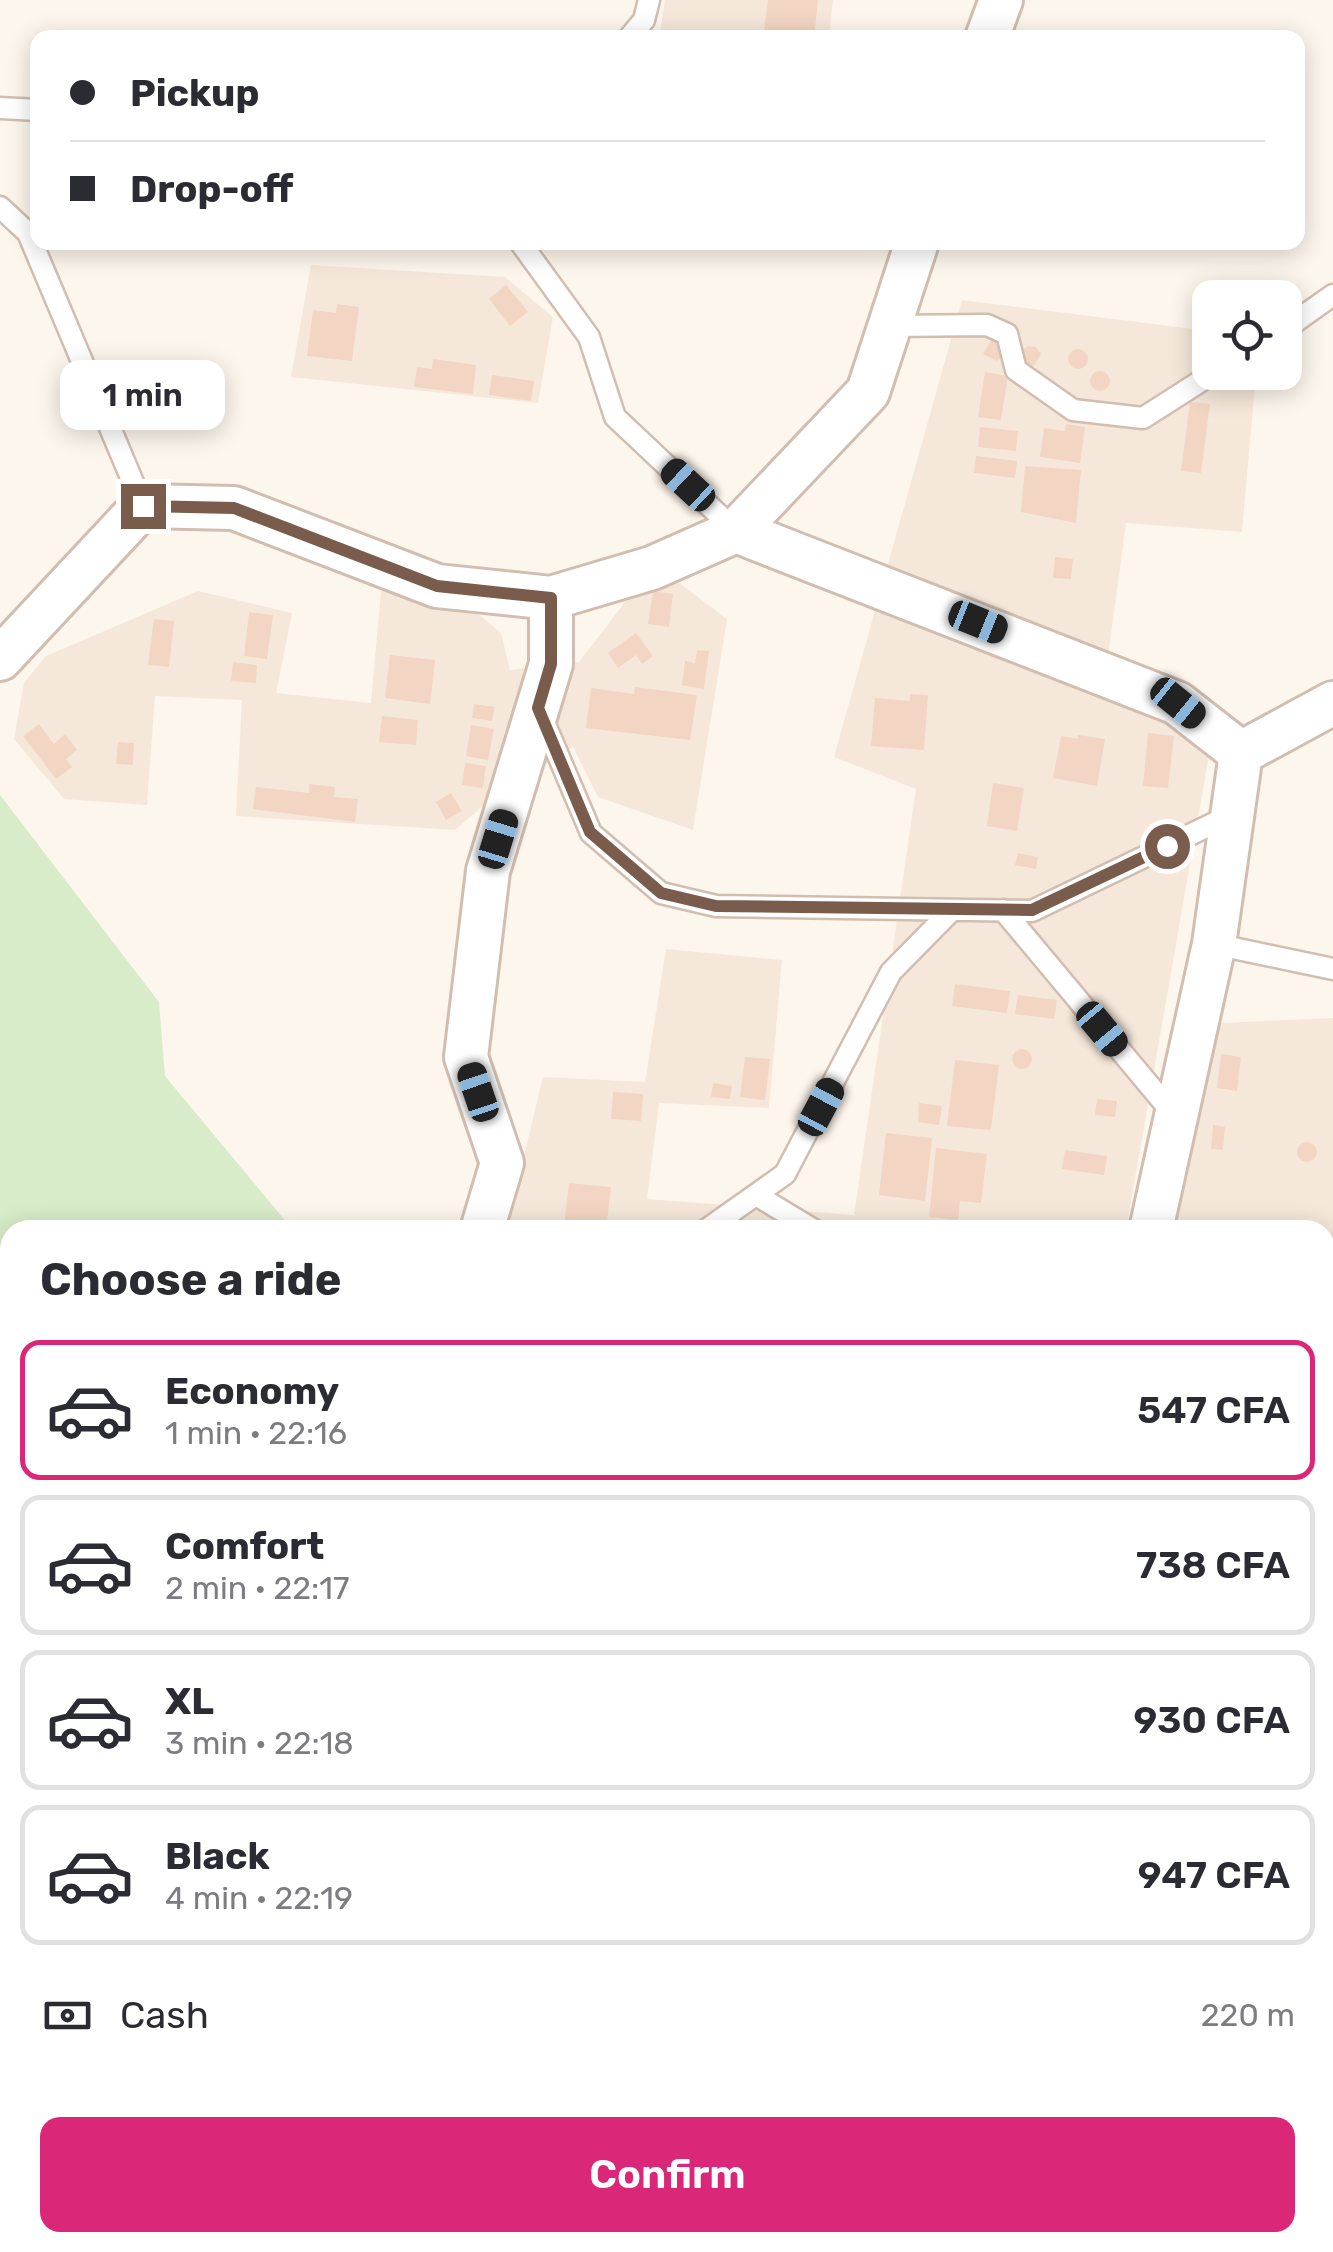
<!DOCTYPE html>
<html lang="en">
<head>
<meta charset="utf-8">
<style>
  body { margin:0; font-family:Rubik,sans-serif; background:#f7f7f7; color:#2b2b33; height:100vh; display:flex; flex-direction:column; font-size:38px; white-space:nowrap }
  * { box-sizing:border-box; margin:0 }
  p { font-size:32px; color:#7c7c81 }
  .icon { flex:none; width:55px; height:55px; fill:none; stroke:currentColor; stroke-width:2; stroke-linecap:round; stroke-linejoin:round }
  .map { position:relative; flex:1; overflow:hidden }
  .panel { position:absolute; left:0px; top:1220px; width:1335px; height:1032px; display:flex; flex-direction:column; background:#fff; border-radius:30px 30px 0 0; box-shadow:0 5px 25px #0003 }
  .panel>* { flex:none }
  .top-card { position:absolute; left:30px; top:30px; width:1275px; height:220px; border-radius:20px; box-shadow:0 5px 25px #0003; display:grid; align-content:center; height:220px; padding:0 40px; background:#fff }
  .controls { position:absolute; left:1192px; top:280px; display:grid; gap:20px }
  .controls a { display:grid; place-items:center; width:110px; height:110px; border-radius:20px; background:#fff; box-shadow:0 5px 25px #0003; font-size:50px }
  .end { position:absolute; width:45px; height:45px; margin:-22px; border:12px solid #7a5c4d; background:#fff; box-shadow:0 0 0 5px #fff }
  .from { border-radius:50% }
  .bubble { position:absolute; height:70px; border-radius:20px; background:#fff; box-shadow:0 5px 25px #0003; font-size:32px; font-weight:600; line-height:70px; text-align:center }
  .car { position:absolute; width:30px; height:60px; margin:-30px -15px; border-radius:12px; box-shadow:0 0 8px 2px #0007; background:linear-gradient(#222 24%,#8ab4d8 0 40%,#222 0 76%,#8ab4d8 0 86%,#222 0) }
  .top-card b { display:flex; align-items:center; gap:35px; height:95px; font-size:38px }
  .top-card b+b { border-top:2px solid #e1e1e2 }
  .top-card i { width:25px; height:25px; background:#2b2b33 }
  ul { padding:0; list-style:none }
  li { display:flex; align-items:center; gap:30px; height:140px; margin:0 20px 15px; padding:0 20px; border:5px solid #e1e1e2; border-radius:20px }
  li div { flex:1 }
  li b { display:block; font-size:38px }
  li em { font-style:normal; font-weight:600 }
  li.active { border-color:#db2777 }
  li>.icon { width:90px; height:90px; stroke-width:1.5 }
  h2 { padding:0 40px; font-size:45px; line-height:120px }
  .pay { display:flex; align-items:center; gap:25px; height:110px; padding:0 40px; font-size:38px }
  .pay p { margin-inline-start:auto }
  .action { display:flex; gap:20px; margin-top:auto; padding:20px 40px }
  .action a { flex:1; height:115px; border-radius:20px; background:#db2777; color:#fff; font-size:40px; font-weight:600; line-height:115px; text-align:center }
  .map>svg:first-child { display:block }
</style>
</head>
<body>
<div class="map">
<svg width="1333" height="2252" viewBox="0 0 1333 2252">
  <rect width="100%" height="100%" fill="#fdf6ec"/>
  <!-- residential -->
  <path fill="#f5e8da" d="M665,0H833L829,37L659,38Z
    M311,265L505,277L553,317L538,403L291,377Z
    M962,300L1210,331V372L1256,373L1242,532L1126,523L1104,686L1215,721L1126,1230H506L543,1077L645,1082L666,949L782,960L769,1108L659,1103L647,1199L854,1215L916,789L834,757Z
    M674,579L727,619L693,830L598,797L573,747L490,800L455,830L236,816L242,700L155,696L147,805L64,799L14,739L24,683L46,656L198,591L292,613L276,693L371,703L381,591L460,599L501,633L510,670L579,662L632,593Z
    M1333,1018V1738H1325V1230H1162L1197,1024Z
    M0,1550L10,1562V1660L0,1659Z
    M1333,1888V2252H804L820,2242H1325V1892Z
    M0,2091L10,2092V2242L785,2243L783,2252H0Z"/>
  <!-- green -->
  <path fill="#d8ecc9" d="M0,795L159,1002L165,1076L293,1230H10V1449L0,1444Z"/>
  <!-- building -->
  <path fill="#f3d5c3" d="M768,0H818L814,38H763Z
    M506,285L528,312L510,326L489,299Z
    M337,304L359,307L352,361L307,356L313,310L336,313Z
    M991,340L1000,342L1004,356L997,361L983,354Z
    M1028,346L1036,347L1041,354L1033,367L1025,365L1021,351Z
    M1068 359a10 10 0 1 1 20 0a10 10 0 1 1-20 0Z
    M433,359L476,365L473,394L414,387L417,367L432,369Z
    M1090 381a10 10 0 1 1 20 0a10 10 0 1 1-20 0Z
    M985,372L1008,376L1001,420L978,417Z
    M492,375L534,381L531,401L489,395Z
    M1190,402L1210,404L1201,473L1181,471Z
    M1066,424L1085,427L1080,463L1040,457L1044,428L1065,431Z
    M980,427L1018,431L1016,451L978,447Z
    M976,456L1017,461L1015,478L974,473Z
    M1025,466L1081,470L1076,523L1021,512Z
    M1055,557L1073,559L1071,579L1053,578Z
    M653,591L673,594L669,627L648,624Z
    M249,612L273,615L267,659L244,656Z
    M154,619L174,621L169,667L148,665Z
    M636,633L653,656L642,664L636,655L618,668L608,653Z
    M697,650L709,651L704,689L682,685L685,661L695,663Z
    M390,655L435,660L430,704L385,698Z
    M233,662L257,665L256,683L231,681Z
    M635,687L697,695L690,740L586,728L591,688L634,694Z
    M910,694L928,695L924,750L871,746L875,698L910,701Z
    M474,704L495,707L492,721L472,718Z
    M382,716L418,720L416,745L379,742Z
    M39,724L54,744L65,734L77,750L66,759L72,767L56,779L23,736Z
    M471,725L494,729L488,760L466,756Z
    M1148,733L1174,736L1168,788L1143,786Z
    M1078,735L1105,739L1097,786L1053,778L1061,736L1078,739Z
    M118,742L134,743L133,765L116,764Z
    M465,763L486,766L483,788L462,785Z
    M993,783L1024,788L1017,831L987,826Z
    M309,784L335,787L334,797L358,799L355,822L253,809L256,787L309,793Z
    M451,793L462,811L446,820L436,802Z
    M1018,853L1038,857L1036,869L1015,865Z
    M955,984L1010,991L1007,1013L952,1006Z
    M1018,995L1057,1000L1054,1019L1015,1014Z
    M1012 1059a10 10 0 1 1 20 0a10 10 0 1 1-20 0Z
    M1221,1054L1241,1057L1237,1091L1217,1088Z
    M745,1057L770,1059L765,1100L740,1097Z
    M955,1060L999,1065L991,1130L947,1126Z
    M713,1083L732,1086L730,1099L711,1097Z
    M613,1092L643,1094L641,1121L611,1119Z
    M1097,1099L1117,1101L1115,1117L1095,1115Z
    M919,1103L942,1106L939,1125L918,1122Z
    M1213,1125L1225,1127L1223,1150L1211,1149Z
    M886,1133L932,1138L925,1201L879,1195Z
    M1297 1152a10 10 0 1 1 20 0a10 10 0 1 1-20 0Z
    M936,1148L987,1154L981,1203L960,1201L958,1220L929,1217Z
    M1065,1150L1107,1156L1104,1175L1062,1169Z
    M569,1183L611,1187L606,1230L564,1227Z
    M573,2242H601L600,2252H572Z"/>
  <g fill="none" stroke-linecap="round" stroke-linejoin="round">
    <!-- service casing -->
    <g stroke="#d1beb0" stroke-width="25">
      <path id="service" d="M629,38L644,20L649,0
        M0,108L38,110
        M0,207L28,233L143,506
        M520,242L589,337L615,417L736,531
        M890,326L987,325L1007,334L1016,370L1073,410L1143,418L1215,372
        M1285,329L1333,295
        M541,715L591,833L661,893L716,906L1032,911L1233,814
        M1003,910L1175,1116
        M1214,944L1333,969
        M756,1195L814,1230
        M706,1230L785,1174L891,972L952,910
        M0,1538L10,1545
        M0,1956L10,1958
        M356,2252V2242"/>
    </g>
    <!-- minor casing -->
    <g stroke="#d1beb0" stroke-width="48">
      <path id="minor" d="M987,38L1001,0
        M736,531L1177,703L1241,753L1214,944L1151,1230
        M0,659L143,506L234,508L437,586L551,598L652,568L736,531L868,392L917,242
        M1241,753L1333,703
        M482,1230L502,1163L466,1057L488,871L551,664V598
        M1325,1920L1333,1915
        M1151,2242L1159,2252
        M29,2252V2242
        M851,2252L865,2242"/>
    </g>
    <!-- service -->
    <use href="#service" stroke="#fff" stroke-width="20"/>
    <!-- minor -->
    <use href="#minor" stroke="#fff" stroke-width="42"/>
  </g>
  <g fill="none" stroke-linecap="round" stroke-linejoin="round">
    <!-- route -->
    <path stroke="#7a5c4d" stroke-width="12" d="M143,506L234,508L437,586L551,598V664L538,708L590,832L661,893L716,906L1032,910L1167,846"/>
  </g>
</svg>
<div class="controls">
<a><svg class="icon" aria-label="locate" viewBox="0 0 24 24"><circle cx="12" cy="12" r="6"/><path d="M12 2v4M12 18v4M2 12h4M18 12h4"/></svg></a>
</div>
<i class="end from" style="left:1167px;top:846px"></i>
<i class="end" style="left:143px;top:506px"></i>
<div class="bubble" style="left:60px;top:360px;width:165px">1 min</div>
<i class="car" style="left:688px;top:485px;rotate:313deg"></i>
<i class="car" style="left:978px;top:622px;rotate:112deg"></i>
<i class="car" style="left:1178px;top:703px;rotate:129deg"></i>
<i class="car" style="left:498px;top:839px;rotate:17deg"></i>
<i class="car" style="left:1102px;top:1029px;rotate:140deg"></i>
<i class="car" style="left:478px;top:1092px;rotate:341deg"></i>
<i class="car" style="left:821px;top:1107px;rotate:28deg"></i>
<div class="top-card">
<b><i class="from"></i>Pickup</b>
<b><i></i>Drop-off</b>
</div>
<section class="panel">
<h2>Choose a ride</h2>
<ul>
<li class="active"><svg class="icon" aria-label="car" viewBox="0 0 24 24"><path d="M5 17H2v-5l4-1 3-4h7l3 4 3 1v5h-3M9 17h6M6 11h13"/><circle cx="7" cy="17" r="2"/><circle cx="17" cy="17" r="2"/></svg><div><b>Economy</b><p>1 min · 22:16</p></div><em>547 CFA</em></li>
<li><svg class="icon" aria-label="car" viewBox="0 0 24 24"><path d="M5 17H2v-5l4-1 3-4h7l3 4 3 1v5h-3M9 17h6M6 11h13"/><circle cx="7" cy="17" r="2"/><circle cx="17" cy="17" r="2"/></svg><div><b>Comfort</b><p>2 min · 22:17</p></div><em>738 CFA</em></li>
<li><svg class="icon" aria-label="car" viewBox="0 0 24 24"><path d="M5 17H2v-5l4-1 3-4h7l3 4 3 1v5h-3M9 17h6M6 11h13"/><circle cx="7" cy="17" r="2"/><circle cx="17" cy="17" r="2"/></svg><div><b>XL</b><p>3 min · 22:18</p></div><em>930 CFA</em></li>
<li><svg class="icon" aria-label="car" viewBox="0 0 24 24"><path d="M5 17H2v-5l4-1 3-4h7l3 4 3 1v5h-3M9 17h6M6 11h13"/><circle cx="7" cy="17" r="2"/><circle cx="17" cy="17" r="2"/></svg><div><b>Black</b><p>4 min · 22:19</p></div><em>947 CFA</em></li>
</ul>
<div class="pay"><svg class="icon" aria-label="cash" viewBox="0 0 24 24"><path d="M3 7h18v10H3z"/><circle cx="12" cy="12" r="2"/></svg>Cash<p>220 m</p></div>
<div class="action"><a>Confirm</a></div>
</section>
</div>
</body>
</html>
